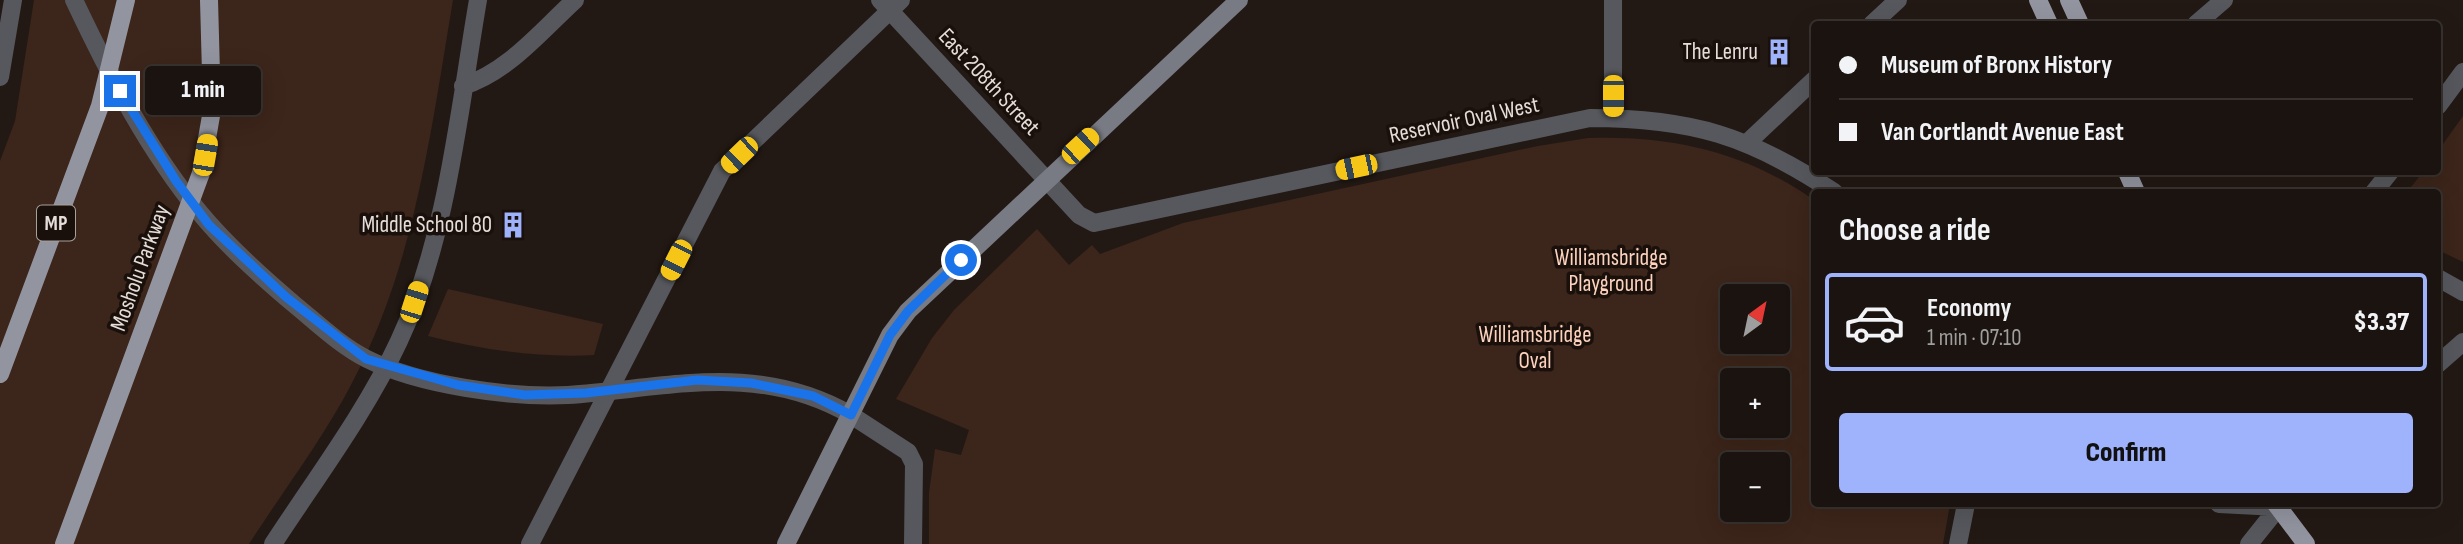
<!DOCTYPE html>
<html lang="en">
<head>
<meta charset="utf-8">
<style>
  body { margin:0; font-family:"Sofia Sans Condensed",sans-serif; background:#231c18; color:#f1f3f6; height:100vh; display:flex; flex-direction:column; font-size:26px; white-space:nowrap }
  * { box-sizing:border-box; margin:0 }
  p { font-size:23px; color:#9f9e9e }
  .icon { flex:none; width:38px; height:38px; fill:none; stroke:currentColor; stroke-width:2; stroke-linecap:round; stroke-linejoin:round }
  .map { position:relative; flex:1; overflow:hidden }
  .sheet { position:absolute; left:1811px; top:189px; width:630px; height:318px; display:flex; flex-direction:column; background:#1a130f; border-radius:7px; box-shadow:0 7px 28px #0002,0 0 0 2px #38322f }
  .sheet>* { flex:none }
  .hud { position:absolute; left:1811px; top:21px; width:630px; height:154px; border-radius:7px; box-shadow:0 7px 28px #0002,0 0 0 2px #38322f; display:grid; align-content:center; height:154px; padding:0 28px; background:#1a130f }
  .needle { width:46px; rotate:33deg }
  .controls { position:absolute; left:1720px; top:284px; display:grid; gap:14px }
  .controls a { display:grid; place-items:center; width:70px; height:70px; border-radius:7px; background:#1a130f; box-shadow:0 7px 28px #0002,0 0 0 2px #38322f; font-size:35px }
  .end { position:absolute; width:32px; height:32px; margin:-16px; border:9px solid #1a73e8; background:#fff; box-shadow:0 0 0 4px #fff }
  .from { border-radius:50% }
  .bubble { position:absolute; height:49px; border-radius:7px; background:#1a130f; box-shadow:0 7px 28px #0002,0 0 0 2px #38322f; font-size:23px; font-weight:800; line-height:49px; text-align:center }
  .car { position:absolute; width:21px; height:42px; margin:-21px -10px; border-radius:9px; box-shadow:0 0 5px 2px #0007; background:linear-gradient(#f5c518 24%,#345 0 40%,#f5c518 0 76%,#345 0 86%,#f5c518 0) }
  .hud b { display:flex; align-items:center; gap:24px; height:66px; font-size:26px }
  .hud b+b { border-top:2px solid #38322f }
  .hud i { width:18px; height:18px; background:#f1f3f6 }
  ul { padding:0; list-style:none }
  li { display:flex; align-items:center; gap:21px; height:98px; margin:0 14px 10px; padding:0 14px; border:4px solid transparent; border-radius:7px }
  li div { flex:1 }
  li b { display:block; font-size:26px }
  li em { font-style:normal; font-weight:800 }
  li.current { border-color:#9fb3fd }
  li>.icon { width:63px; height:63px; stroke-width:1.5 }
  h2 { padding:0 28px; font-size:32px; line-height:84px }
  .button { display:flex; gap:14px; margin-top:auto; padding:14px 28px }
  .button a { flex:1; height:80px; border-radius:7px; background:#9fb3fd; color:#111; font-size:28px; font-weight:800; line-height:80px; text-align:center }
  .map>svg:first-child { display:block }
</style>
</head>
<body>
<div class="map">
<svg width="2463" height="544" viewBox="0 0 2463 544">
  <rect width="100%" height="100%" fill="#231914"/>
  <!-- green -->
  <path fill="#3c251a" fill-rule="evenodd" d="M34,0H453C431,131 415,264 352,383C323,439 283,491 249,544H0V161L15,121Z
    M2463,116V262L2438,250V192H2407L2423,172H2438V151Z
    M1588,138C1671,135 1747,152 1815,201V504H1950L1943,544H929V493L935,449L961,455L969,430L896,399L932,338L954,310L1037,229L1069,265L1092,245L1100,254L1183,223L1538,146ZM1732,296H1778V341H1732ZM1732,380H1778V425H1732ZM1732,464H1778V509H1732Z
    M448,289L603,324L594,355C537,358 484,350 428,336Z"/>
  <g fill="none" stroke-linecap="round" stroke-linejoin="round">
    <!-- minor -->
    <path stroke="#56585d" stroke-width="18" d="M880,0L1079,215L1094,223L1590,118C1691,118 1750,136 1834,192
      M1872,24L1898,0
      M2196,24L2224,0
      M0,77L13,0
      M463,86C508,72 541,31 575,0
      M2438,106L2463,72
      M1613,118V0
      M1747,143L1815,79
      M2374,192L2390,172
      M2438,278L2463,292
      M2438,364L2463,342
      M851,415L908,452L914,464L913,544
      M2219,504L2278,507
      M273,544C316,478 366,412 399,341C447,239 459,110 478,0
      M530,544L722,171L901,0
      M1958,544L1966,504
      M2249,544L2281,504"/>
    <!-- tertiary -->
    <path stroke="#56585d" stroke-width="18" d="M74,0C109,74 148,150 200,213C228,247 262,277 295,305C317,323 341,346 367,359C419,385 510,398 568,395C669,388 757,361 851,415"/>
    <!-- secondary -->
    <path stroke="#787b83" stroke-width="18" d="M786,544L890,335L908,311L1239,0"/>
    <!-- primary -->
    <path stroke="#9295a0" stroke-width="18" d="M2038,0L2049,24
      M2069,0L2080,24
      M2127,172L2136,192
      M0,374L100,106L126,0
      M2276,504L2306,544
      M64,544L201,173L212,110L209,0"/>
  </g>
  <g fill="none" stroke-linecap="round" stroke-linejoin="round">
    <!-- route -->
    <path stroke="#1a73e8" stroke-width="9" d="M120,91L176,181L209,225L286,297L366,359L458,385L525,395L586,393L697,380L751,383L813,396L851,415L890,335L908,311L961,260"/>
  </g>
  <!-- icons -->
  <defs>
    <g id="building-bare" transform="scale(2.1)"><path d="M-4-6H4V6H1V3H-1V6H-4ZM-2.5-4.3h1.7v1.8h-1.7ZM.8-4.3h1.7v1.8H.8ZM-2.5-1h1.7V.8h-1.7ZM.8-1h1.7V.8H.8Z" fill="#9fb3fd" stroke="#1a100b" stroke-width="2.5" paint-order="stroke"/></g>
  </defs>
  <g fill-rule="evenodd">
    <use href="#building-bare" x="1779" y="52"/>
    <use href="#building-bare" x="513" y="225"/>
  </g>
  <g text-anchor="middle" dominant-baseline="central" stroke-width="7" stroke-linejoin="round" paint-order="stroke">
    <!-- shield labels -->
    <rect fill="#1a100b" stroke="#a8a09b" stroke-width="2" x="37" y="205.5" width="38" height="35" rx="5"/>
    <g font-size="21" font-weight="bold" fill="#e5ddd9">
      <text x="56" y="223">MP</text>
    </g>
    <!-- poi labels -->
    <g font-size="23" fill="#e5ddd9" stroke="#1a100b" text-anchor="end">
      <text x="1758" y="52">The Lenru</text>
      <text x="492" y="225">Middle School 80</text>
    </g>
    <!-- street labels -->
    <g font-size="23" fill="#e5ddd9" stroke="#1a100b">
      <text transform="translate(989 82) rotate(47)">East 208th Street</text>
      <text transform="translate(1464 120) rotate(-12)">Reservoir Oval West</text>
      <text transform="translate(140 268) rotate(-70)">Mosholu Parkway</text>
    </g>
    <!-- park labels -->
    <g font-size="23" fill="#fdd2be" stroke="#1a100b">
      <text x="1611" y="258">Williamsbridge<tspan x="1611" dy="26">Playground</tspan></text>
      <text x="1535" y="335">Williamsbridge<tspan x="1535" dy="26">Oval</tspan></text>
    </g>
  </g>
</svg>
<div class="controls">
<a><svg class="needle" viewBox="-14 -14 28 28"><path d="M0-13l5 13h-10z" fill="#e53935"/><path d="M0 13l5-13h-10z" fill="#9f9e9e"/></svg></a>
<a>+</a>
<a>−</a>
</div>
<i class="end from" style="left:961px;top:260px"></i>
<i class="end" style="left:120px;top:91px"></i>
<div class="bubble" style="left:145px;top:66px;width:116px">1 min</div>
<i class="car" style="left:1613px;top:96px;rotate:180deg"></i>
<i class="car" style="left:1080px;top:146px;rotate:47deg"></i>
<i class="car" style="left:205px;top:155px;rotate:10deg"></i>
<i class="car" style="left:739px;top:155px;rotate:226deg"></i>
<i class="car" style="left:1356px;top:167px;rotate:258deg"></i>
<i class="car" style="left:676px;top:260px;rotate:207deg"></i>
<i class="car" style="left:414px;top:302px;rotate:18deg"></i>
<div class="hud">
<b><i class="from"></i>Museum of Bronx History</b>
<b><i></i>Van Cortlandt Avenue East</b>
</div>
<section class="sheet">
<h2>Choose a ride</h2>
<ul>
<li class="current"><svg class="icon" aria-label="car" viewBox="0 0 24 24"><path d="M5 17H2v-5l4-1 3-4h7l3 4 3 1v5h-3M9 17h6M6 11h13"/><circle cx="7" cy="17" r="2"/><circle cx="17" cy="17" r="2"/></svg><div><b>Economy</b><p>1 min · 07:10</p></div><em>$3.37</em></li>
</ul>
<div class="button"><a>Confirm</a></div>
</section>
</div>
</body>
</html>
